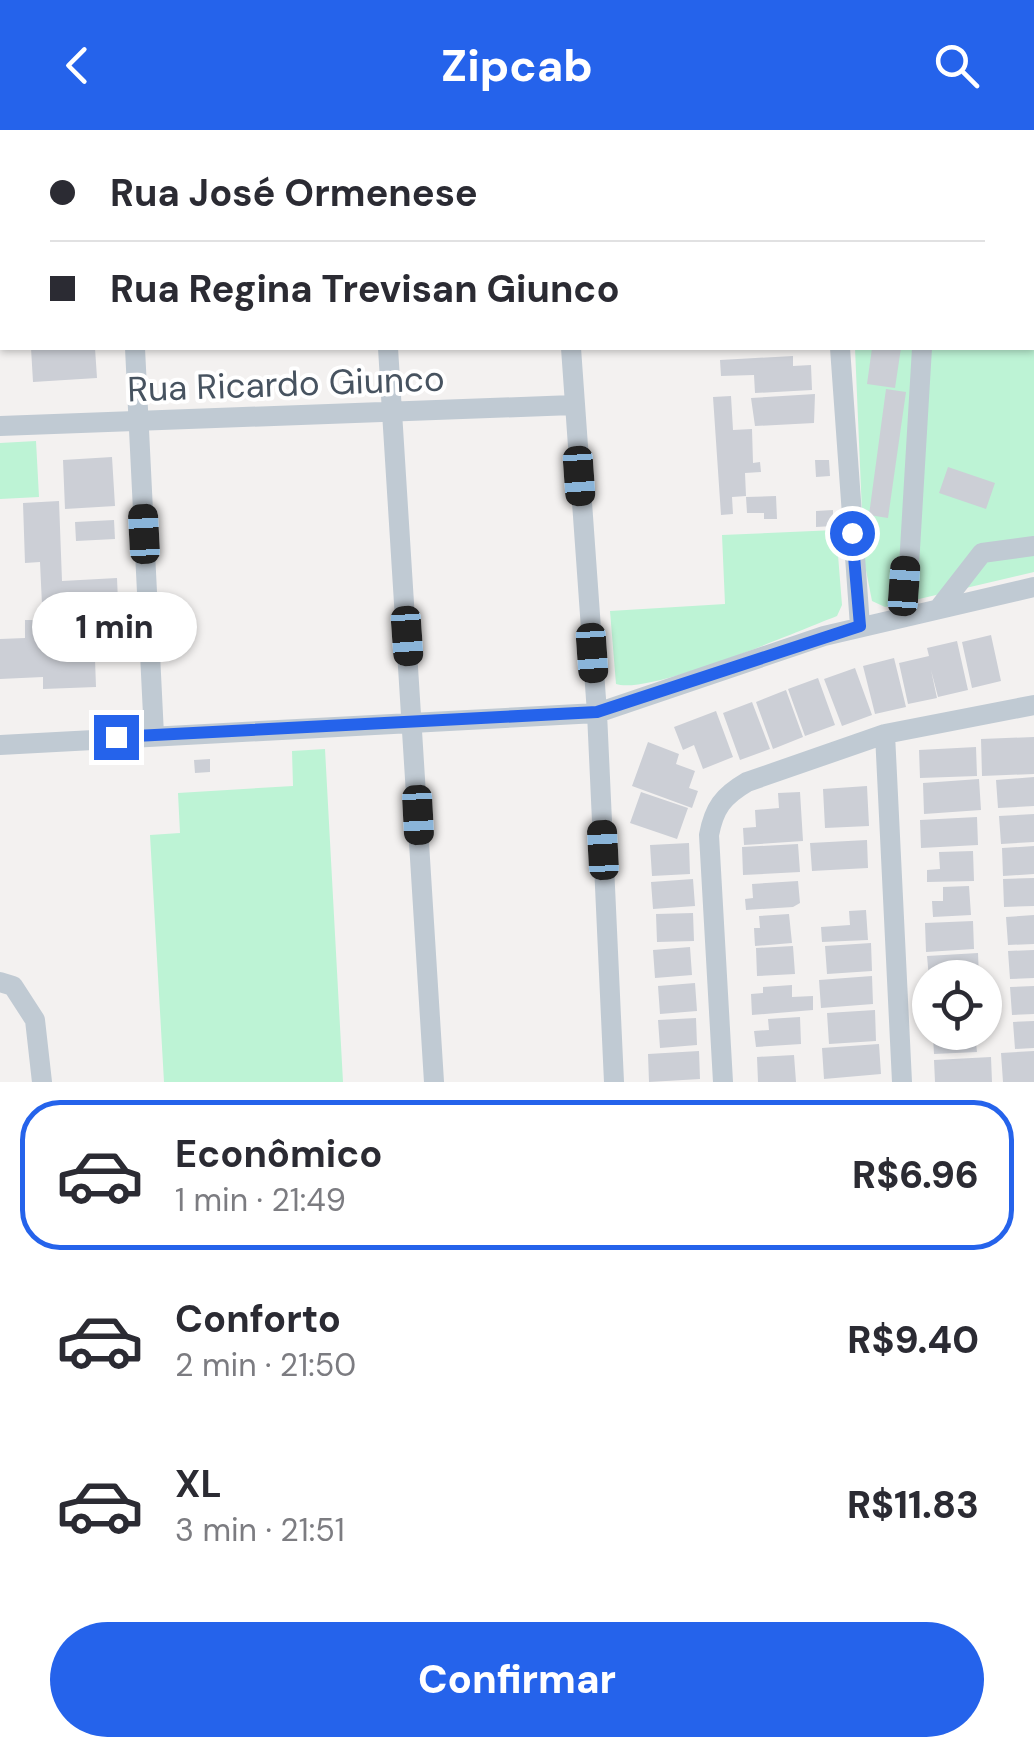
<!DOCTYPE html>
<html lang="pt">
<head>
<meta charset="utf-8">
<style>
  body { margin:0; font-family:"DM Sans",sans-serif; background:#f7f7f7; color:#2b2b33; height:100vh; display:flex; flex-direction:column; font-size:38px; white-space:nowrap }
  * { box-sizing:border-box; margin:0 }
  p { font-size:32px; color:#7c7c81 }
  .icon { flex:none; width:55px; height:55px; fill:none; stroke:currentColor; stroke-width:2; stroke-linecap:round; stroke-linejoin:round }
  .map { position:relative; height:952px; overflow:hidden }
  .side { display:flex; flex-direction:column; background:#fff; flex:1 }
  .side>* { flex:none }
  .guide { position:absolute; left:0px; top:0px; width:1035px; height:220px; box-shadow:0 2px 8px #0004; display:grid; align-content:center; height:220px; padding:0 50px; background:#fff }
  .buttons { position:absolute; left:912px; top:830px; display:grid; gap:20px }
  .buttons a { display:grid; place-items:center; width:90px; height:90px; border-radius:50%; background:#fff; box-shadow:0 2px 8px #0004; font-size:50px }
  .end { position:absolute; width:45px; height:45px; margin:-22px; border:12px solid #2563eb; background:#fff; box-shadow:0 0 0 5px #fff }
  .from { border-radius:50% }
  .bubble { position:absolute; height:70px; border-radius:35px; background:#fff; box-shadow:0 2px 8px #0004; font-size:32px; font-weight:800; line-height:70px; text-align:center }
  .car { position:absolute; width:30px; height:60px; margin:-30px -15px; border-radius:12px; box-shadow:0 0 8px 2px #0007; background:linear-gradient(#222 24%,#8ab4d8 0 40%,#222 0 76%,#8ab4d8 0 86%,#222 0) }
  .guide b { display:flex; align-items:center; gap:35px; height:95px; font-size:38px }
  .guide b+b { border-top:2px solid #e1e1e2 }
  .guide i { width:25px; height:25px; background:#2b2b33 }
  ul { padding:18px 0 0; list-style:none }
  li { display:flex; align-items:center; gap:30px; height:150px; margin:0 20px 15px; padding:0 30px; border:5px solid transparent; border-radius:40px }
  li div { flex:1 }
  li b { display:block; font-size:38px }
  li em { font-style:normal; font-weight:800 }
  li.current { border-color:#2563eb }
  li>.icon { width:90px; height:90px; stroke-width:1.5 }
  .cta { display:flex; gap:20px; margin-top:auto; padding:20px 50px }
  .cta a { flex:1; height:115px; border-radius:60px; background:#2563eb; color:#fff; font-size:40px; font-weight:800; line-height:115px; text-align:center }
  header { display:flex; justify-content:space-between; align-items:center; height:130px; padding:0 50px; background:#2563eb; color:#fff; font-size:45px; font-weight:800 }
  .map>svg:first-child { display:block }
</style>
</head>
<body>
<header><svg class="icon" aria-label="back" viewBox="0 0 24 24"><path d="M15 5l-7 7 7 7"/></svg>Zipcab<svg class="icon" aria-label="search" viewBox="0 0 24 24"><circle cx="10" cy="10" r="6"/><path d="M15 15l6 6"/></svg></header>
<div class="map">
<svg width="1034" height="952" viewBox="0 0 1034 952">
  <rect width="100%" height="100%" fill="#f3f1f0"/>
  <!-- green -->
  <path fill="#bdf3d5" d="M846,0H1034V442L885,477L872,471L864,430L855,218H1032V2Z
    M36,311L39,367L0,369V313Z
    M836,400L842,475L837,486C796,502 650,565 616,554L610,481L725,474L722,405Z
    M325,619L343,952H164L150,705L180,703L178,663L293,656L292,621Z"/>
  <!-- building -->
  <path fill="#cccfd6" d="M31,218H95L97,248L33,252Z
    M872,218H901L895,258L867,254Z
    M793,226V236L811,235L812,260L755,263L754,245L721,246L720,230Z
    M886,259L906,262L888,388L869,385Z
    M815,264L814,293L755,296L751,268Z
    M731,266L733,300L752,299L753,333L760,332L761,342L745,343L746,366L732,367L733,384L721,385L713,267Z
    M112,327L115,376L65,379L63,330Z
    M815,330H829L830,346L816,347Z
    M948,337L995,353L986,379L939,363Z
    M776,366L777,389H764V383H747L746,367Z
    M59,371L62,451L117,448L118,471L42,475L40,432L25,433L23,373Z
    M833,380V396L816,397V381Z
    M114,390L115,409L76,411L75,392Z
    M25,490H43L44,510L53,509V499L86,497L87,529H95L96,557L43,559V547L0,549V509L25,508Z
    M991,505L1001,551L972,558L962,512Z
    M957,511L968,560L938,567L931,540L937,568L908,574L899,533L929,526L927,518Z
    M894,528L906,577L875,584L863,536Z
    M855,538L872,585L842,596L824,549Z
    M818,548L835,595L805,606L788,559Z
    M786,560L803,607L773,619L756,572Z
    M752,572L770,619L740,630L723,583Z
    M716,581L733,627L703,639L694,615L683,620L674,597Z
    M1034,607V644L982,646L981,609Z
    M648,612L679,624L676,634L695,641L689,658L698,661L692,678L632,656Z
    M976,617L977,646L920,648L919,620Z
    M210,629V642L195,643L194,630Z
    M1034,647V676L998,678L996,650Z
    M979,649L981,680L924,684L923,653Z
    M867,656L869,696L825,698L823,659Z
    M641,662L688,678L677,709L630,693Z
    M800,662L803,711L744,715L743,698L756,697L755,680L779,678L778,663Z
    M1034,684V712L1001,714L999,686Z
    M977,687L978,715L921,718L920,690Z
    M867,710L868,738L812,741L810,713Z
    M689,713L690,744L652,746L650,715Z
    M798,714L800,742L743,745L742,717Z
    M1034,716V744L1003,746L1002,718Z
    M973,721L974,751L927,752V740L940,739L939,722Z
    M1034,748V776L1004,777L1003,749Z
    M693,749L695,776L653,779L651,752Z
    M798,751L800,773L793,777L746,780L745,769L753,768L752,754Z
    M969,756L971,785L933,787L932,771H943V757Z
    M866,780L868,810L822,812L821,797L850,795L849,781Z
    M693,783L694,811L657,812L656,784Z
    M789,784L792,813L755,816L754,798H760L759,786Z
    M1034,785V814L1008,815L1006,787Z
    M973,791L974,819L926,822L925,793Z
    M871,813L872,841L827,844L825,816Z
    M793,816L795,844L757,846L756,818Z
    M690,817L692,845L655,848L653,820Z
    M1034,820V848L1010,849L1008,821Z
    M978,823L979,848H929L927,826Z
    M872,846L873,874L821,878L819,850Z
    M695,853L697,881L660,884L658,856Z
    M792,855V867L813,866V880L752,885L751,864L763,863V857Z
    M1034,856V884L1012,885L1010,857Z
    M875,880L876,911L829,914L827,883Z
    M800,887L801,914L756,917L754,901L769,900L768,889Z
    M696,888L697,915L660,918L658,890Z
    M1034,891V918L1015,919L1013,892Z
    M949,902H975L977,922L934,924L933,907Z
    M879,914L881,944L824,949L822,918Z
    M699,921L700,949L649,952L648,924Z
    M1034,921V952H1003L1001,923Z
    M794,925L796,952H758L757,927Z
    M991,927L992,952H935L934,930Z"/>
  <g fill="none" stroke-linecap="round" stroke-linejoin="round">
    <!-- minor -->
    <path stroke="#c0cad3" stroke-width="20" d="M126,0V2
      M563,0L564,2
      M826,0L827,2
      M135,218L154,605
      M388,218L434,952
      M571,218L597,583L614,952
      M840,218L860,496
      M0,296L573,275
      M940,477L982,423L1034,416
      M906,486L922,218
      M885,604L902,952
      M0,615L597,583L824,506L1034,457
      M0,852L13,856L35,890L42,952
      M723,952L709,705C714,678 723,666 747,652L885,604L1034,575"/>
  </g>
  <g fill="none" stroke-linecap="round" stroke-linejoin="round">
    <!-- route -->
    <path stroke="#2563eb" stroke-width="12" d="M116,607L597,582L860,496L852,403"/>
  </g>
  <g text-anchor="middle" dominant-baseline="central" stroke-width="8" stroke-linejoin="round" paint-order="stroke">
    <!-- street labels -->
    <g font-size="35" fill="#475360" stroke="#fff">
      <text transform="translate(286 254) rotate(-2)">Rua Ricardo Giunco</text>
    </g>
  </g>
</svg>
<div class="buttons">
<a><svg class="icon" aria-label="locate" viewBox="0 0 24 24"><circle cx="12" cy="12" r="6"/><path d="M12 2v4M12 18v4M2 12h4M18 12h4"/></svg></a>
</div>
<i class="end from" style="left:852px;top:403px"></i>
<i class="end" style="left:116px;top:607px"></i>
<div class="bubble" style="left:32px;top:462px;width:165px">1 min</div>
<i class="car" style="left:579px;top:346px;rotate:176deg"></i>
<i class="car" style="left:144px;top:404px;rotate:357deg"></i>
<i class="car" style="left:904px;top:456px;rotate:4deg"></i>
<i class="car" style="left:407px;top:506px;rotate:176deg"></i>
<i class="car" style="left:592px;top:523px;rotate:176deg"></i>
<i class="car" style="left:418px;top:685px;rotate:177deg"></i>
<i class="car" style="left:603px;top:720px;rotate:357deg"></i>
<div class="guide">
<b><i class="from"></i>Rua José Ormenese</b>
<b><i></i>Rua Regina Trevisan Giunco</b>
</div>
</div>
<section class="side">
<ul>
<li class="current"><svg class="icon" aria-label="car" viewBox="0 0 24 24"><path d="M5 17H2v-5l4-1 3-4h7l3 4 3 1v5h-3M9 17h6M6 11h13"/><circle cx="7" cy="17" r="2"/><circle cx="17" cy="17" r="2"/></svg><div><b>Econômico</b><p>1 min · 21:49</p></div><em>R$6.96</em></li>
<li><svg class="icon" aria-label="car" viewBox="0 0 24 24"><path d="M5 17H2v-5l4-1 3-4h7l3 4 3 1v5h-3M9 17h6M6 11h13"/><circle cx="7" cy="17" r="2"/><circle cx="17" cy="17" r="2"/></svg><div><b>Conforto</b><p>2 min · 21:50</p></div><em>R$9.40</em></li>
<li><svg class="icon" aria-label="car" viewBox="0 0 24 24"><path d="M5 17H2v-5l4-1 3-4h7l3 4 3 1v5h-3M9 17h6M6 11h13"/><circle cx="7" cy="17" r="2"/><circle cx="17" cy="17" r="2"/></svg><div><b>XL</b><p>3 min · 21:51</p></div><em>R$11.83</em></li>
</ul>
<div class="cta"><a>Confirmar</a></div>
</section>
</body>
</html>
